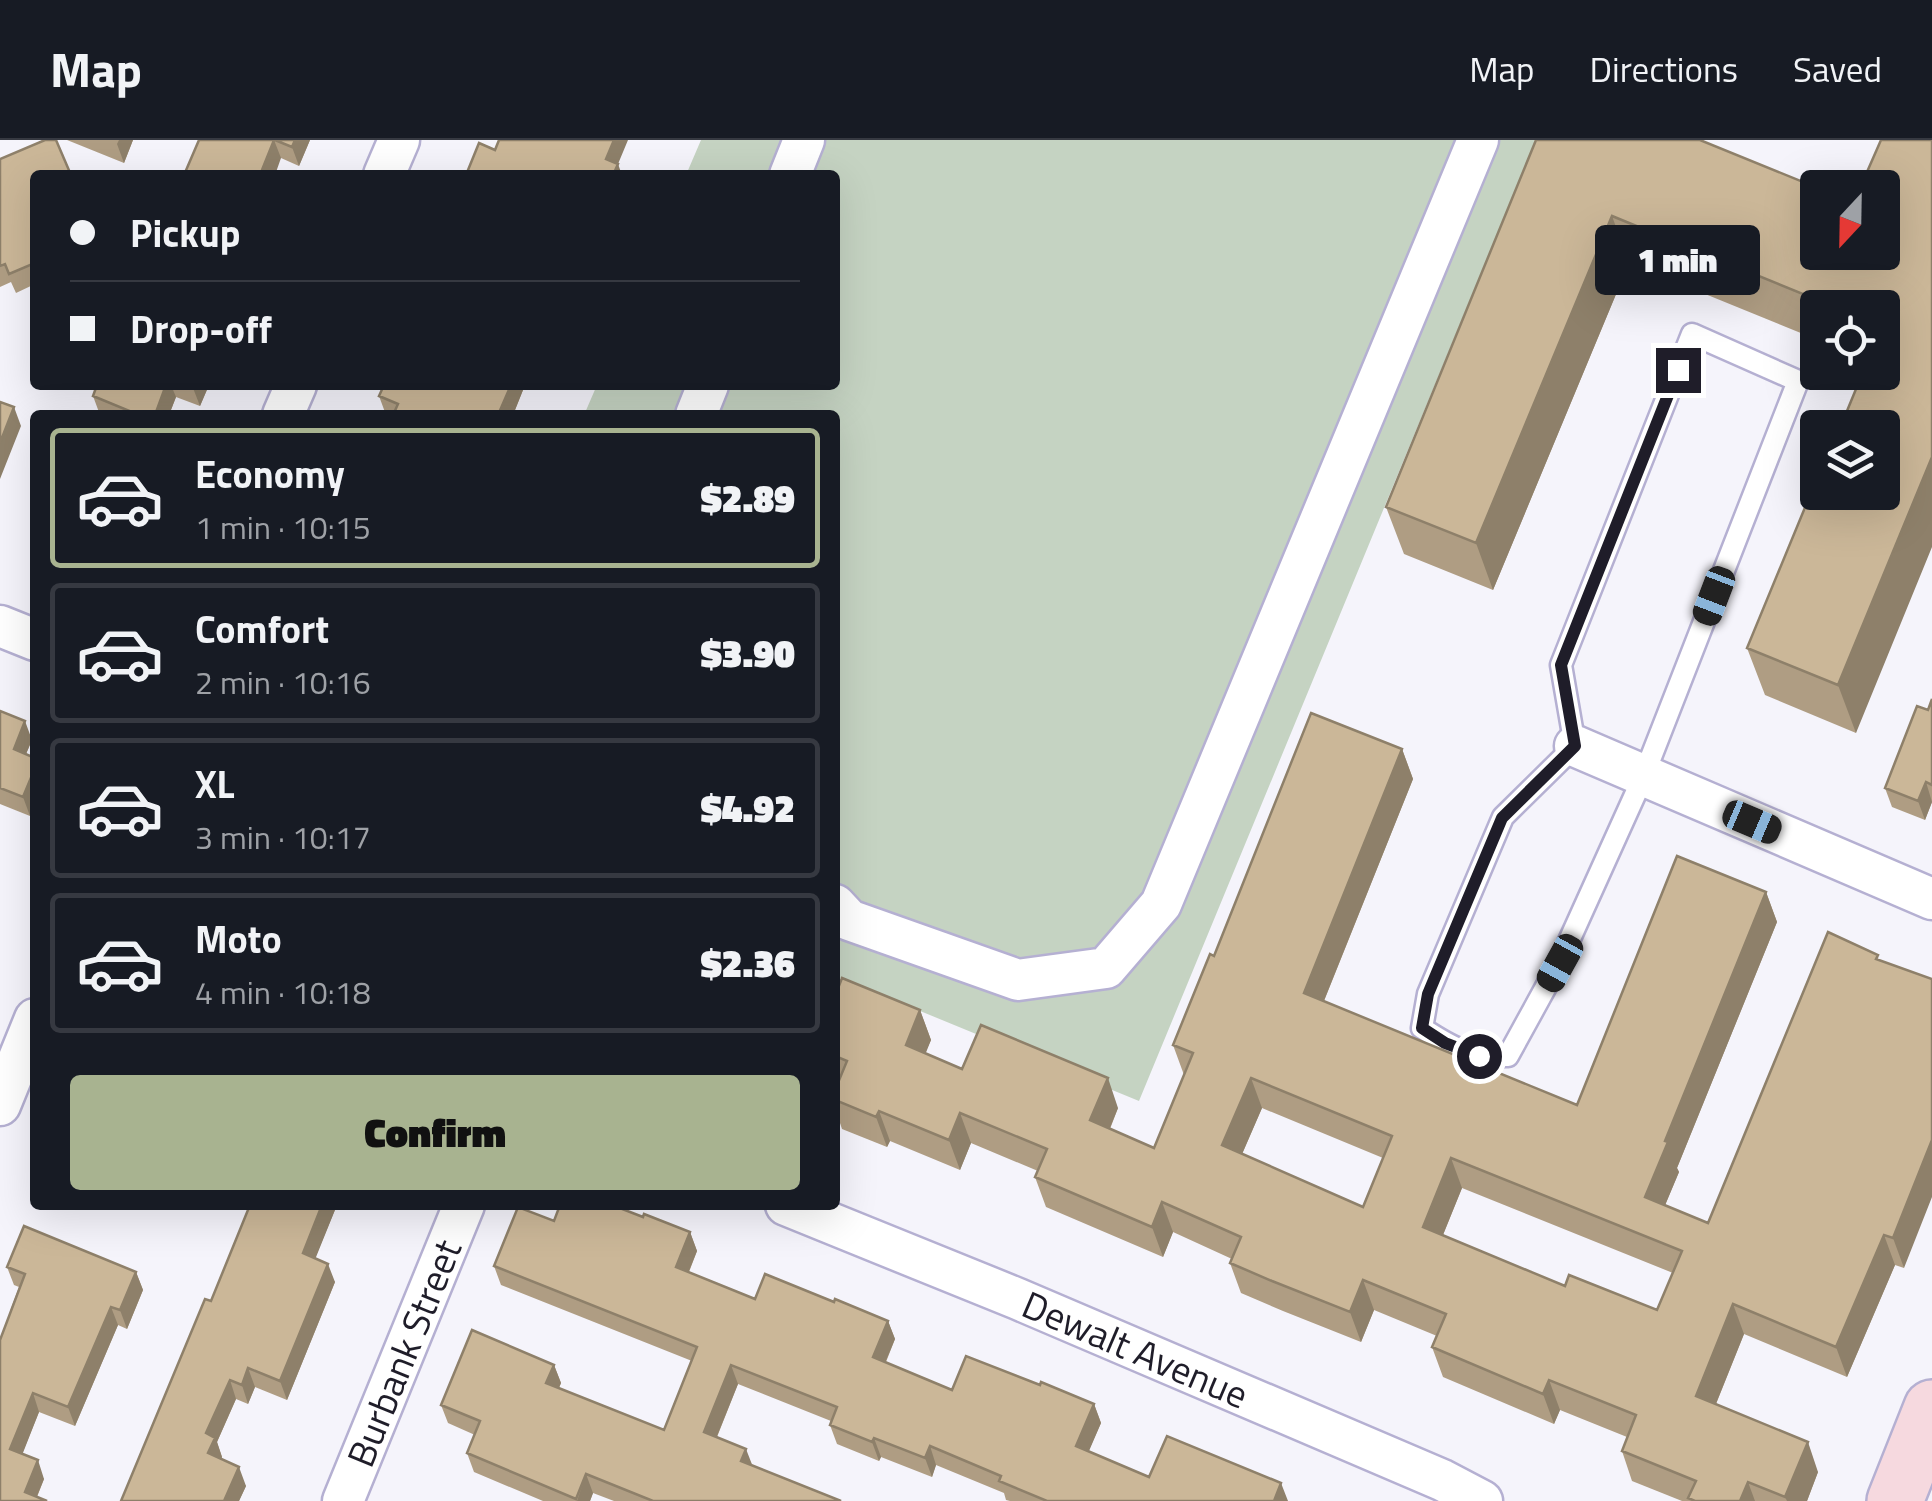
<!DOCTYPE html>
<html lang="en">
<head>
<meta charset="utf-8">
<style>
  body { margin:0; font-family:"Titillium Web",sans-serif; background:#20242c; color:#f1f3f6; height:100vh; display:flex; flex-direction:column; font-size:38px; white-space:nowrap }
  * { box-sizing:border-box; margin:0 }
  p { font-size:32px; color:#9ea1a6 }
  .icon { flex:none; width:55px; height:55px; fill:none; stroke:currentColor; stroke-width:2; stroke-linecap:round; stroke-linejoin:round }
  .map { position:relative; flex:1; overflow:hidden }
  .sheet { position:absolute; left:30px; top:270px; width:810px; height:800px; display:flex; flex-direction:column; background:#171b24; border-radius:10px; box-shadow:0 10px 40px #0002 }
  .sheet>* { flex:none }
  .top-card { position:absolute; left:30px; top:30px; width:810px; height:220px; border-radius:10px; box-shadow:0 10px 40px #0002; display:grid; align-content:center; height:220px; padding:0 40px; background:#171b24 }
  .needle { width:65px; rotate:202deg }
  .fabs { position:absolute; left:1800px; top:30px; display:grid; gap:20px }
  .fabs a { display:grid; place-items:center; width:100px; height:100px; border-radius:10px; background:#171b24; box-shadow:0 10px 40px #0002; font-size:50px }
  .end { position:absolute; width:45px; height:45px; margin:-22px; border:12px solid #1f1d29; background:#fff; box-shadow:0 0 0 5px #fff }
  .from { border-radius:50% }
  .bubble { position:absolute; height:70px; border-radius:10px; background:#171b24; box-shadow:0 10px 40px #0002; font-size:32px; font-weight:800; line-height:70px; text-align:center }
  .car { position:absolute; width:30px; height:60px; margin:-30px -15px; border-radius:12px; box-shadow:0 0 8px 2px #0007; background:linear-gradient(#222 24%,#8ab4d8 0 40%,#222 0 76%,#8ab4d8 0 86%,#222 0) }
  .top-card b { display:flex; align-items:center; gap:35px; height:95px; font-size:38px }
  .top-card b+b { border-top:2px solid #363941 }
  .top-card i { width:25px; height:25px; background:#f1f3f6 }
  ul { padding:18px 0 0; list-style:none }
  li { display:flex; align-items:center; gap:30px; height:140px; margin:0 20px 15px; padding:0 20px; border:5px solid #363941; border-radius:10px }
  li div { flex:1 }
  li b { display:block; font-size:38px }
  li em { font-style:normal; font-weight:800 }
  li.active { border-color:#a8b390 }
  li>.icon { width:90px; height:90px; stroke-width:1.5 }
  .primary-button { display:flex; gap:20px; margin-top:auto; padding:20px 40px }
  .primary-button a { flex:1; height:115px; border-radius:10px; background:#a8b390; color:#111; font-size:40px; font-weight:800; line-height:115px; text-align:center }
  header { display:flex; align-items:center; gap:60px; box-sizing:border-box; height:140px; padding:0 50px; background:#171b24; border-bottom:2px solid #363941 }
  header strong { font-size:48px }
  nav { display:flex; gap:55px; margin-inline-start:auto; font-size:35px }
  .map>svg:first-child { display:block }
</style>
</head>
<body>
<header>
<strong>Map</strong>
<nav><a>Map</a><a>Directions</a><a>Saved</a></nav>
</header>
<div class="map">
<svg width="1932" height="1361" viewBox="0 0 1932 1361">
  <rect width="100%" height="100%" fill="#f5f4fb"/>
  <!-- green -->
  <path fill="#c5d3c2" d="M701,0H1536L1139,961L835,836V275H584L597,245H835V35H686Z"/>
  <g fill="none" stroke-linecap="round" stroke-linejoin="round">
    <!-- lane casing -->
    <g stroke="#b5b0d2" stroke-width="25">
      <path id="lane" d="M1692,194L1798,241L1644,635L1559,823L1508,916C1469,917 1454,909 1422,888L1428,854L1503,677L1575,606L1561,525Z"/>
    </g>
    <!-- street casing -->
    <g stroke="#b5b0d2" stroke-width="45">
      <g id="street">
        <path d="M384,35L399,0"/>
        <path d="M790,35L804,0"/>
        <path d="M283,275L296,245"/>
        <path d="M696,275L708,245"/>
        <path d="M0,486L35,500"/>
        <path d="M1575,606L1932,759"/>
        <path d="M835,765L849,780L1018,840L1106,828L1161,764L1478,0"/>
        <path d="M0,965L35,879"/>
        <path id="s1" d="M786,1065L1018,1159L1442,1340L1482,1361"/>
        <path id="s2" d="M343,1361L464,1065"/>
      </g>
    </g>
    <!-- secondary casing -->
    <g stroke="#b5b0d2" stroke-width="60">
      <path id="secondary" d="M1895,1361L1932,1268"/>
    </g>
    <!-- lane -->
    <use href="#lane" stroke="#fff" stroke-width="20"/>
    <!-- street -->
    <use href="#street" stroke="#fff" stroke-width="40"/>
    <!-- secondary -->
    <use href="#secondary" stroke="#f6d9df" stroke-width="55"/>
  </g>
  <!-- wall -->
  <path fill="#af9d83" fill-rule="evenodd" d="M67,0H133L124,23Z
    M199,0H310L299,26L281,18Z
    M1536,0L1818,112L1932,0L1856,593L1765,555L1747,508L1882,232V168H1818V200L1629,123L1493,450L1404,414L1386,367Z
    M0,19L35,35V144L16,153L11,142L0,147Z
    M97,245H209L200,266L176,257L169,275H100L93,256Z
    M384,245H525L513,275H386L379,256Z
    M1932,559V662L1925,680L1892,667L1885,648L1928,570Z
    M0,571L32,600L26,614L30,676L0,664Z
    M1402,609L1413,639L1324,861L1577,965L1766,752L1777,782L1677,1028L1679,1032L1665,1065L1708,1083L1878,815L1904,1128L1895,1125L1847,1237L1744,1194L1716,1264L1818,1332L1807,1361H1682L1632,1341L1622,1311L1627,1297L1560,1270L1554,1284L1443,1237L1432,1207L1437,1196L1374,1170L1361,1202L1283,1171L1241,1153L1230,1123L1232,1119L1173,1092L1163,1117L1046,1067L1035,1037L1038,1031L971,1003L960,1030L890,1001L887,1007L842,989L835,968V950L838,943L835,942V850L920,870L931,900L925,913L962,929L1118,968L1110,989L1154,1008L1184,935L1173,905L1214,816ZM1262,968L1383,1018L1363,1067L1242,1014ZM1462,1048L1673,1133L1657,1170L1565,1146L1443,1095Z
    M250,1065H337L315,1118L335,1142L287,1260L255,1247L248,1264L236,1259L217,1302L222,1317L221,1319L246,1346L239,1361H121L211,1161Z
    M643,1077L690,1092L697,1111L689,1132L755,1159L834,1162L888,1181L895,1199L886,1222L952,1250L1040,1245L1094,1264L1101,1283L1088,1312L1149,1337L1288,1361H1010L1006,1360L1004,1353L936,1325L932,1337L881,1317L879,1321L837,1304L830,1285L831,1281L738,1244L717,1297L752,1325L841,1361H614L593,1353L590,1361H543L474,1332L467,1313L475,1295L448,1283L441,1265L554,1225L561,1243L559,1248L664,1290L692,1221L501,1145L494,1126L554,1081Z
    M7,1127L136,1132L143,1150L127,1189L118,1185L75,1286L39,1272L22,1314L44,1339L37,1357L0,1361L11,1174L10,1171L19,1147L14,1145Z"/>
  <!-- shaded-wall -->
  <path fill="#8e806a" d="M119,0H133L124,23L117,4Z
    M274,0L281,18L275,35H260Z
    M295,0H310L299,26L292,7Z
    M614,0H628L618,24L622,35H612L606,19Z
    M1612,76L1629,123L1493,450L1476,403Z
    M166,245H171L176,257L169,275H155Z
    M194,245H209L200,266L193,248Z
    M511,245H525L513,275H498Z
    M14,267L21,286L0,339V303Z
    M1932,317V407L1856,593L1838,545Z
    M25,581L32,600L20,628L14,609Z
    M1402,609L1413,639L1315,883L1304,853Z
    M35,628V664L30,676L23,657Z
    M1926,642L1932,662L1925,680L1918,661Z
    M1766,752L1777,782L1677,1028L1679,1032L1656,1087L1645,1057L1665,1001Z
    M920,870L931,900L917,935L906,905Z
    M1108,938L1118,968L1101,1010L1090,980Z
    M1251,938L1262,968L1233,1035L1222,1005Z
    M879,971L890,1001L887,1007L876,977Z
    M960,973L971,1003L960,1030L949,1000Z
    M1932,1000V1057L1904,1128L1893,1098Z
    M1451,1018L1462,1048L1434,1117L1423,1087Z
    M1162,1062L1173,1092L1163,1117L1152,1087Z
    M322,1065H337L310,1132L303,1113Z
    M690,1092L697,1111L683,1146L676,1127Z
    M1884,1095L1895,1125L1847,1237L1836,1207Z
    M328,1124L335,1142L287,1260L280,1241Z
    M136,1132L143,1150L127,1189L120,1170Z
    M1363,1140L1374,1170L1361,1202L1350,1172Z
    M1733,1164L1744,1194L1707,1286L1696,1256Z
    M111,1167L118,1185L75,1286L68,1267Z
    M888,1181L895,1199L880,1235L873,1217Z
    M554,1225L561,1243L553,1261L546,1243Z
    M731,1225L738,1244L711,1311L704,1292Z
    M248,1228L255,1247L248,1264L242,1245Z
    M230,1240L236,1259L217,1302L222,1317L215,1332L208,1313L206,1293Z
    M1549,1240L1560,1270L1554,1284L1543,1254Z
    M33,1253L39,1272L17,1328L10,1309Z
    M1094,1264L1101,1283L1083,1325L1076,1306Z
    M874,1298L881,1317L879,1321L872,1302Z
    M1808,1302L1818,1332L1807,1361H1787L1785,1357Z
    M930,1306L936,1325L932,1337L925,1318Z
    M746,1309L753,1327L741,1321Z
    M38,1320L44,1339L35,1361L25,1352Z
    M239,1327L246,1346L239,1361H224Z
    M586,1334L593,1353L590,1361H577Z
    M1748,1342L1755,1361H1740Z
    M1281,1343L1288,1361H1274Z"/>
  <!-- building -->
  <path fill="#cbb798" stroke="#8e806a" stroke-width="2.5" fill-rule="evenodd" d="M45,0H56L71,35H35V123L9,134L5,124L0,126V19Z
    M199,0H274L260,35H184Z
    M275,0H295L292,7Z
    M499,0H614L606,19L618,24L613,35H466L479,3L495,10Z
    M1536,0H1700L1818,48V112H1882V48H1860L1881,0H1932V317L1838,545L1747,508L1818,336V352H1882V288H1840L1863,232H1882V168H1837L1612,76L1476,403L1386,367Z
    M97,245H166L155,275H139L93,256Z
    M384,245H511L498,275H393L398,264L379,256Z
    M0,262L14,267L0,303Z
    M1932,559V645L1926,642L1918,661L1885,648L1917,566L1928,570Z
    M0,571L25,581L14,609L35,618V628L23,657L0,648Z
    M1311,573L1402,609L1304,853L1577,965L1677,716L1766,752L1665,1001L1668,1002L1645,1057L1708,1083L1828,792L1878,815L1876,819L1932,839V1000L1893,1098L1884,1095L1836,1207L1733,1164L1696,1256L1808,1302L1785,1357L1748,1342L1740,1361H1695L1688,1358L1696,1341L1622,1311L1636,1275L1549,1240L1543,1254L1432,1207L1446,1174L1363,1140L1350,1172L1272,1141L1230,1123L1241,1097L1162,1062L1152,1087L1035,1037L1047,1009L960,973L949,1000L879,971L876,977L835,960V950L847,921L835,916V850L837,851L842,838L920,870L906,905L962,929L981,885L1108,938L1090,980L1154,1008L1193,913L1173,905L1210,814L1214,816ZM1251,938L1392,996L1363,1067L1222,1005ZM1451,1018L1682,1111L1657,1170L1569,1135L1565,1146L1423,1087Z
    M250,1065H322L303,1113L328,1124L280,1241L248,1228L242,1245L230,1240L206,1293L215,1298L208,1313L239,1327L224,1361H121L205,1159L211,1161Z
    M560,1065H612L643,1077L644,1074L690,1092L676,1127L755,1159L765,1134L834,1162L835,1159L888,1181L873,1217L952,1250L966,1216L1040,1245L1041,1242L1094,1264L1076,1306L1149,1337L1167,1296L1281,1343L1274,1361H1047L999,1341L1001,1336L930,1306L925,1318L874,1298L872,1302L830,1285L837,1267L731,1225L704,1292L746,1309L741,1321L841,1361H653L586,1334L576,1359L467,1313L480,1281L441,1265L472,1190L554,1225L546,1243L664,1290L697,1207L494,1126L518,1067L554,1081Z
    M24,1086L136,1132L120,1170L111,1167L68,1267L33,1253L10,1309L38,1320L25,1352L47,1361H0V1200L25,1134L7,1127Z"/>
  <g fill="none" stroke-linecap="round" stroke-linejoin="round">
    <!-- route -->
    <path stroke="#1f1d29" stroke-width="12" d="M1479,916L1445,903L1422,888L1428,854L1502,678L1575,606L1561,525L1678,230"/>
  </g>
  <g text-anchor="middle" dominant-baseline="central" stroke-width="9" stroke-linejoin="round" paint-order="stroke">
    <!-- street labels -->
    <g font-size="38" fill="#1f1d29" stroke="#f5f4fb">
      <text stroke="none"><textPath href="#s1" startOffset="378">Dewalt Avenue</textPath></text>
      <text stroke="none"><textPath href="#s2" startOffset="160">Burbank Street</textPath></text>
    </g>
  </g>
</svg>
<div class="fabs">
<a><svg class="needle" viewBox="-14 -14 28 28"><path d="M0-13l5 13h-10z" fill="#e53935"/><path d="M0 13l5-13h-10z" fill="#9ea1a6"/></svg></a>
<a><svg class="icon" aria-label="locate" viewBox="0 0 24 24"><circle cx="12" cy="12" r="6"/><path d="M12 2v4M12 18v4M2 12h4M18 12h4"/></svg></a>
<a><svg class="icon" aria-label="layers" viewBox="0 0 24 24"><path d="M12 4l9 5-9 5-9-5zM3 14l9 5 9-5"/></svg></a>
</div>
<i class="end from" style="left:1479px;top:916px"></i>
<i class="end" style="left:1678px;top:230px"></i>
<div class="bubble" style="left:1595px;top:85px;width:165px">1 min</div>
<i class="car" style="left:1714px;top:456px;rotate:201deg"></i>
<i class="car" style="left:1752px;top:682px;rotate:113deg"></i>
<i class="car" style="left:1560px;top:823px;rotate:209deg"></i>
<div class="top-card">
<b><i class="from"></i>Pickup</b>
<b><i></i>Drop-off</b>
</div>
<section class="sheet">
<ul>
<li class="active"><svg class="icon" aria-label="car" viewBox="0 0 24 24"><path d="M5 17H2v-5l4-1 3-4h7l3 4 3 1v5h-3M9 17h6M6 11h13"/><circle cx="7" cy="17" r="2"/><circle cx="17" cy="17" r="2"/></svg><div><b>Economy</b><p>1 min · 10:15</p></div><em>$2.89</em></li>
<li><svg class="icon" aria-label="car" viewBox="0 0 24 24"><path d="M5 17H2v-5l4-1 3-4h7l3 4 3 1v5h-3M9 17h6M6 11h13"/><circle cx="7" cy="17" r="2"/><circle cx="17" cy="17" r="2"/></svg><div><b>Comfort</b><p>2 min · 10:16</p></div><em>$3.90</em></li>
<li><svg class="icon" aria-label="car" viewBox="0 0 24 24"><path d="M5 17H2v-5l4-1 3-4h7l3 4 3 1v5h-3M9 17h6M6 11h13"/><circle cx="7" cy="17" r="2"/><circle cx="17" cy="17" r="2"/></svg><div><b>XL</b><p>3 min · 10:17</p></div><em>$4.92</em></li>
<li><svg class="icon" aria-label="car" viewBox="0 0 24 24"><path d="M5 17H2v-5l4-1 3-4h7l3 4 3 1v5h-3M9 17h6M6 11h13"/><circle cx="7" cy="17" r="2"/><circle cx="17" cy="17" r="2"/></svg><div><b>Moto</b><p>4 min · 10:18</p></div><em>$2.36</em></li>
</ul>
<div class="primary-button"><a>Confirm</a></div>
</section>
</div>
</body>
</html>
